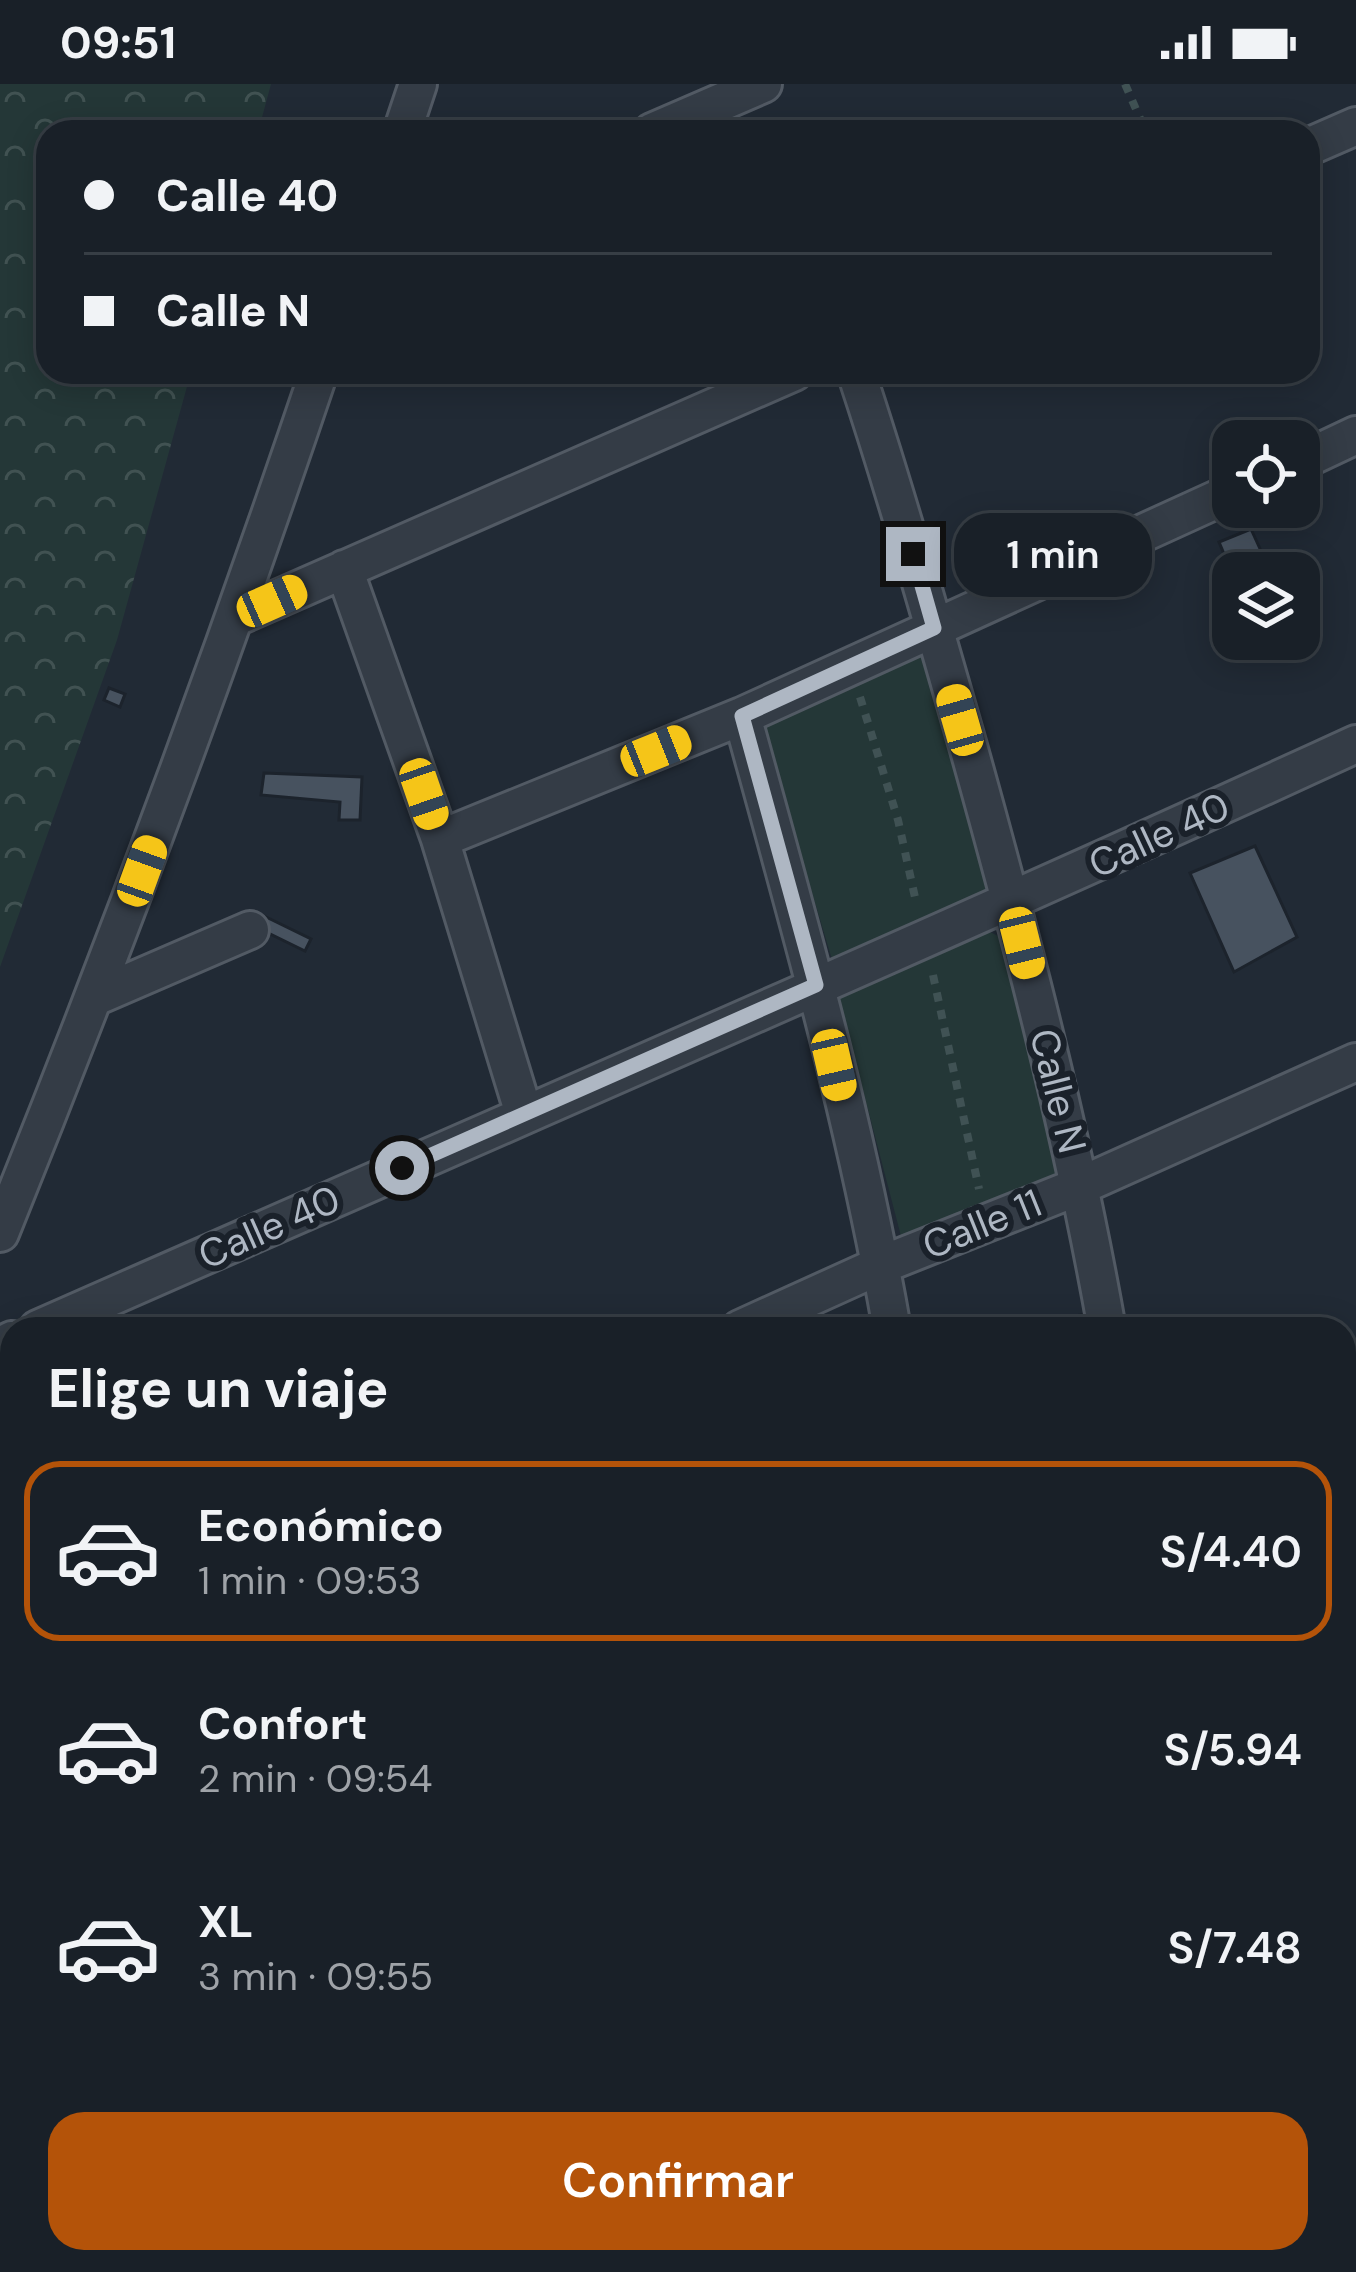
<!DOCTYPE html>
<html lang="es">
<head>
<meta charset="utf-8">
<style>
  body { margin:0; font-family:"DM Sans",sans-serif; background:#262d34; color:#f1f3f6; height:100vh; display:flex; flex-direction:column; font-size:45px; white-space:nowrap }
  * { box-sizing:border-box; margin:0 }
  p { font-size:39px; color:#9fa3a8 }
  .icon { flex:none; width:66px; height:66px; fill:none; stroke:currentColor; stroke-width:2; stroke-linecap:round; stroke-linejoin:round }
  .map { position:relative; flex:1; overflow:hidden }
  .sheet { position:absolute; left:0px; top:1233px; width:1356px; height:957px; display:flex; flex-direction:column; background:#192028; border-radius:36px 36px 0 0; box-shadow:0 6px 30px #0003,0 0 0 3px #373e45 }
  .sheet>* { flex:none }
  .top-card { position:absolute; left:36px; top:36px; width:1284px; height:264px; border-radius:36px; box-shadow:0 6px 30px #0003,0 0 0 3px #373e45; display:grid; align-content:center; height:264px; padding:0 48px; background:#192028 }
  .tools { position:absolute; left:1212px; top:336px; display:grid; gap:24px }
  .tools a { display:grid; place-items:center; width:108px; height:108px; border-radius:24px; background:#192028; box-shadow:0 6px 30px #0003,0 0 0 3px #373e45; font-size:60px }
  .end { position:absolute; width:54px; height:54px; margin:-27px; border:15px solid #aeb7c3; background:#111; box-shadow:0 0 0 6px #111 }
  .from { border-radius:50% }
  .bubble { position:absolute; height:84px; border-radius:36px; background:#192028; box-shadow:0 6px 30px #0003,0 0 0 3px #373e45; font-size:39px; font-weight:600; line-height:84px; text-align:center }
  .car { position:absolute; width:36px; height:72px; margin:-36px -18px; border-radius:15px; box-shadow:0 0 9px 3px #0007; background:linear-gradient(#f5c518 24%,#345 0 40%,#f5c518 0 76%,#345 0 86%,#f5c518 0) }
  .top-card b { display:flex; align-items:center; gap:42px; height:114px; font-size:45px }
  .top-card b+b { border-top:3px solid #373e45 }
  .top-card i { width:30px; height:30px; background:#f1f3f6 }
  ul { padding:0; list-style:none }
  li { display:flex; align-items:center; gap:36px; height:180px; margin:0 24px 18px; padding:0 24px; border:6px solid transparent; border-radius:36px }
  li div { flex:1 }
  li b { display:block; font-size:45px }
  li em { font-style:normal; font-weight:600 }
  li.current { border-color:#b45309 }
  li>.icon { width:108px; height:108px; stroke-width:1.5 }
  h2 { padding:0 48px; font-size:54px; line-height:144px }
  .button { display:flex; gap:24px; margin-top:auto; padding:24px 48px }
  .button a { flex:1; height:138px; border-radius:36px; background:#b45309; color:#fff; font-size:48px; font-weight:600; line-height:138px; text-align:center }
  .status { display:flex; justify-content:space-between; align-items:center; height:84px; padding:0 60px; background:#192028; direction:ltr }
  .status svg { height:33px; fill:currentColor }
  .map>svg:first-child { display:block }
</style>
</head>
<body>
<div class="status"><b>09:51</b><svg viewBox="0 0 49 12"><path d="M0 12V9h3v3zM5 12V6h3v6zM10 12V3h3v9zM15 12V0h3v12zM26 1h20v11H26zM47 4h2v5h-2z"/></svg></div>
<div class="map">
<svg width="1356" height="2188" viewBox="0 0 1356 2188">
  <defs>
    <pattern id="forest-crowns" width="20" height="18" patternUnits="userSpaceOnUse" patternTransform="scale(3)"><rect width="20" height="18" fill="#243737"/><path d="M2 6a3 3 0 1 1 6 0M12 15a3 3 0 1 1 6 0" fill="none" stroke="#415252"/></pattern>
  </defs>
  <rect width="100%" height="100%" fill="#212a35"/>
  <!-- forest -->
  <path fill="url(#forest-crowns)" d="M0,0H271L258,48H48V288H191L117,556L0,883Z"/>
  <!-- park -->
  <path fill="#243737" d="M929,568L993,806L833,879L761,637Z
    M988,847L1006,856L1059,1090L902,1156L838,910Z
    M1356,1324V1573L1344,1579V1329Z
    M1035,2178H1170V2188H1035Z"/>
  <!-- building -->
  <path fill="#47525f" stroke="#1c232c" stroke-width="3" d="M1251,445L1271,489L1233,491L1219,458Z
    M109,604L125,610L120,623L104,616Z
    M264,689L362,693L360,736H339L340,718L261,711Z
    M1255,762L1297,853L1234,888L1190,789Z
    M262,831L311,855L305,867L256,843Z
    M1091,1229L1094,1245H1014V1244Z"/>
  <g fill="none" stroke-linecap="round" stroke-linejoin="round">
    <!-- street casing -->
    <g stroke="#525a64" stroke-width="42">
      <path id="street" d="M402,48L418,0
        M652,48L763,0
        M1308,63L1356,42
        M856,288C897,412 932,537 968,662C1022,855 1072,1048 1107,1245
        M1299,378L1356,351
        M344,485L440,755L524,1030
        M236,533L794,288
        M742,632C798,835 856,1038 892,1245
        M440,755L742,632L1233,408
        M95,913L250,846
        M0,1149C115,865 221,578 319,288
        M38,1245C477,1051 919,861 1356,660
        M740,1245L881,1181L1082,1101L1356,978
        M0,1262L12,1256
        M1344,1302L1356,1297
        M0,1583L12,1577
        M1344,1602L1356,1597
        M0,1845L12,1840
        M1344,1929L1356,1924
        M0,2093L12,2088
        M412,2178L423,2188
        M991,2178V2188
        M1198,2178V2188
        M346,2188L368,2178"/>
    </g>
    <!-- path -->
    <path stroke="#405254" stroke-width="8" stroke-dasharray="9 9" stroke-linecap="butt" d="M1125,0L1146,48
      M860,613L898,736L916,818
      M933,891L979,1105
      M1344,1447L1356,1438
      M1106,2178L1107,2188"/>
    <!-- street -->
    <use href="#street" stroke="#343c46" stroke-width="36"/>
  </g>
  <g fill="none" stroke-linecap="round" stroke-linejoin="round">
    <!-- route -->
    <path stroke="#aeb7c3" stroke-width="15" d="M402,1084L816,901L742,632L934,544L913,470"/>
  </g>
  <g text-anchor="middle" dominant-baseline="central" stroke-width="12" stroke-linejoin="round" paint-order="stroke">
    <!-- street labels -->
    <g font-size="39" fill="#aeb7c3" stroke="#1a212a">
      <text transform="translate(1159 751) rotate(-25)">Calle 40</text>
      <text transform="translate(1058 1007) rotate(76)">Calle N</text>
      <text transform="translate(982 1140) rotate(-22)">Calle 11</text>
      <text transform="translate(269 1143) rotate(-24)">Calle 40</text>
    </g>
  </g>
</svg>
<div class="tools">
<a><svg class="icon" aria-label="locate" viewBox="0 0 24 24"><circle cx="12" cy="12" r="6"/><path d="M12 2v4M12 18v4M2 12h4M18 12h4"/></svg></a>
<a><svg class="icon" aria-label="layers" viewBox="0 0 24 24"><path d="M12 4l9 5-9 5-9-5zM3 14l9 5 9-5"/></svg></a>
</div>
<i class="end from" style="left:402px;top:1084px"></i>
<i class="end" style="left:913px;top:470px"></i>
<div class="bubble" style="left:954px;top:429px;width:198px">1 min</div>
<i class="car" style="left:272px;top:517px;rotate:66deg"></i>
<i class="car" style="left:960px;top:636px;rotate:344deg"></i>
<i class="car" style="left:656px;top:667px;rotate:68deg"></i>
<i class="car" style="left:424px;top:710px;rotate:161deg"></i>
<i class="car" style="left:142px;top:787px;rotate:20deg"></i>
<i class="car" style="left:1022px;top:859px;rotate:166deg"></i>
<i class="car" style="left:834px;top:981px;rotate:167deg"></i>
<div class="top-card">
<b><i class="from"></i>Calle 40</b>
<b><i></i>Calle N</b>
</div>
<section class="sheet">
<h2>Elige un viaje</h2>
<ul>
<li class="current"><svg class="icon" aria-label="car" viewBox="0 0 24 24"><path d="M5 17H2v-5l4-1 3-4h7l3 4 3 1v5h-3M9 17h6M6 11h13"/><circle cx="7" cy="17" r="2"/><circle cx="17" cy="17" r="2"/></svg><div><b>Económico</b><p>1 min · 09:53</p></div><em>S/4.40</em></li>
<li><svg class="icon" aria-label="car" viewBox="0 0 24 24"><path d="M5 17H2v-5l4-1 3-4h7l3 4 3 1v5h-3M9 17h6M6 11h13"/><circle cx="7" cy="17" r="2"/><circle cx="17" cy="17" r="2"/></svg><div><b>Confort</b><p>2 min · 09:54</p></div><em>S/5.94</em></li>
<li><svg class="icon" aria-label="car" viewBox="0 0 24 24"><path d="M5 17H2v-5l4-1 3-4h7l3 4 3 1v5h-3M9 17h6M6 11h13"/><circle cx="7" cy="17" r="2"/><circle cx="17" cy="17" r="2"/></svg><div><b>XL</b><p>3 min · 09:55</p></div><em>S/7.48</em></li>
</ul>
<div class="button"><a>Confirmar</a></div>
</section>
</div>
</body>
</html>
